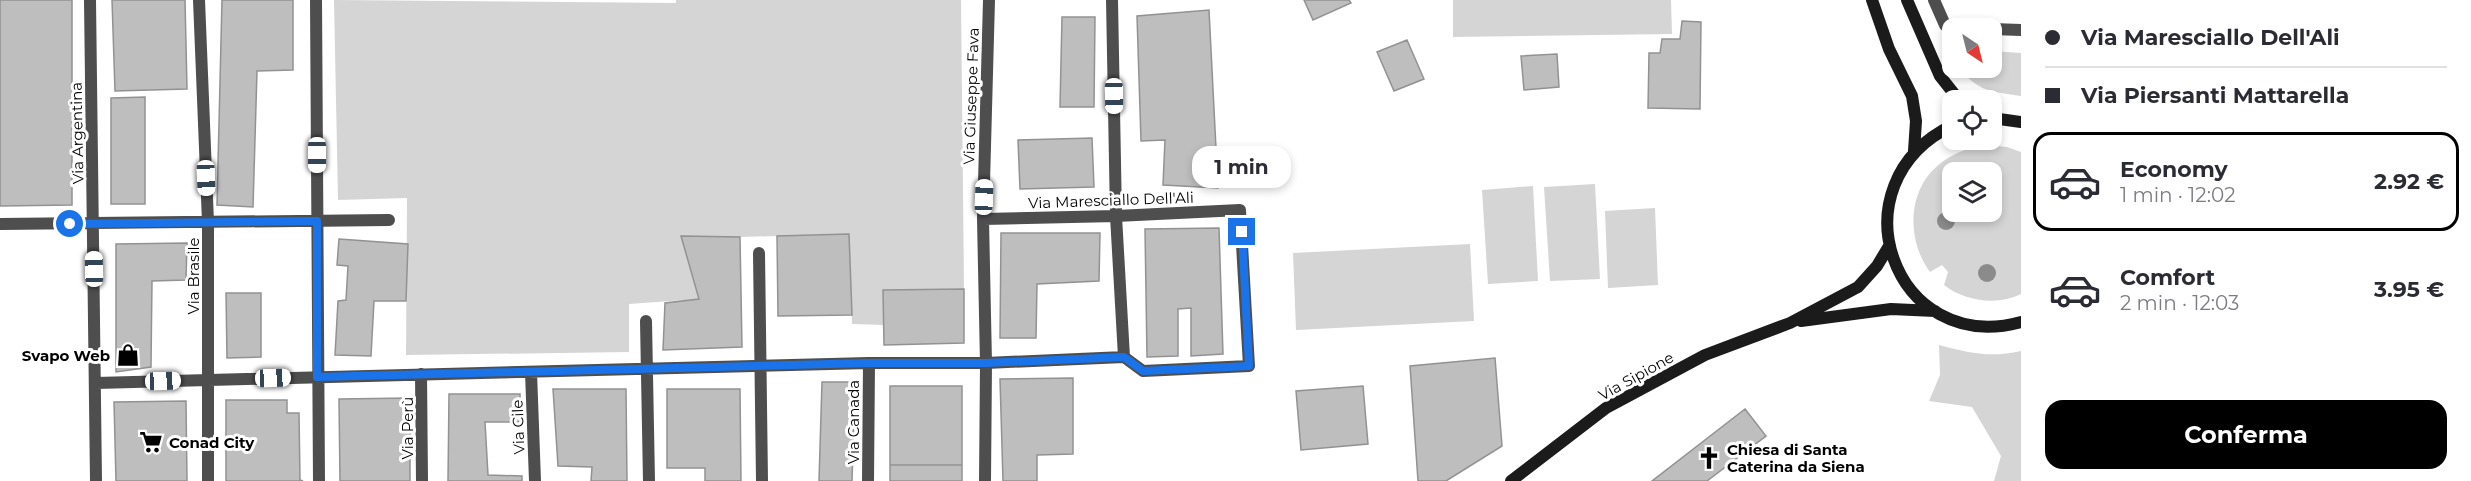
<!DOCTYPE html>
<html lang="it">
<head>
<meta charset="utf-8">
<style>
  body { margin:0; font-family:Montserrat,sans-serif; background:#f2f2f3; color:#2b2b33; height:100vh; display:flex; flex-direction:column; font-size:22px; white-space:nowrap }
  * { box-sizing:border-box; margin:0 }
  p { font-size:20px; color:#7c7c81 }
  .icon { flex:none; width:33px; height:33px; fill:none; stroke:currentColor; stroke-width:2; stroke-linecap:round; stroke-linejoin:round }
  .map { position:relative; flex:1; overflow:hidden }
  .panel { display:flex; flex-direction:column; background:#fff; width:450px }
  .panel>* { flex:none }
  .hud { display:grid; align-content:center; height:132px; padding:0 24px; background:#fff }
  .needle { width:39px; rotate:145deg }
  .fabs { position:absolute; left:1942px; top:18px; display:grid; gap:12px }
  .fabs a { display:grid; place-items:center; width:60px; height:60px; border-radius:12px; background:#fff; box-shadow:0 3px 9px #0003; font-size:30px }
  .end { position:absolute; width:27px; height:27px; margin:-14px; border:8px solid #1a73e8; background:#fff; box-shadow:0 0 0 3px #fff }
  .from { border-radius:50% }
  .bubble { position:absolute; height:42px; border-radius:18px; background:#fff; box-shadow:0 3px 9px #0003; font-size:20px; font-weight:700; line-height:42px; text-align:center }
  .car { position:absolute; width:18px; height:36px; margin:-18px -9px; border-radius:8px; box-shadow:0 0 4px 2px #0007; background:linear-gradient(#fff 24%,#345 0 40%,#fff 0 76%,#345 0 86%,#fff 0) }
  .hud b { display:flex; align-items:center; gap:21px; height:57px; font-size:22px }
  .hud b+b { border-top:2px solid #e1e1e2 }
  .hud i { width:15px; height:15px; background:#2b2b33 }
  ul { padding:0; list-style:none }
  li { display:flex; align-items:center; gap:18px; height:99px; margin:0 12px 9px; padding:0 12px; border:3px solid transparent; border-radius:18px }
  li div { flex:1 }
  li b { display:block; font-size:22px }
  li em { font-style:normal; font-weight:700 }
  li.active { border-color:#000 }
  li>.icon { width:54px; height:54px; stroke-width:1.5 }
  .cta { display:flex; gap:12px; margin-top:auto; padding:12px 24px }
  .cta a { flex:1; height:69px; border-radius:18px; background:#000; color:#fff; font-size:24px; font-weight:700; line-height:69px; text-align:center }
  main { display:flex; flex:1; min-height:0 }
  .map>svg:first-child { display:block }
</style>
</head>
<body>
<main>
<div class="map">
<svg width="2021" height="481" viewBox="0 0 2021 481">
  <rect width="100%" height="100%" fill="#fff"/>
  <!-- green -->
  <path fill="#d5d5d5" fill-rule="evenodd" d="M334,0L676,3V0H961L964,289L884,290V325L852,324L849,234L740,237L682,236L699,299L629,304V352L406,355L407,198L338,200Z
    M1453,0H1671L1672,34L1453,37Z
    M1992,51L2021,53V96C1991,91 1980,93 1959,68H1992Z
    M1985,145L2007,147L2021,152V294C1997,306 1964,301 1944,285L1948,272L1942,265L1930,272C1905,238 1907,185 1945,160C1958,151 1971,148 1985,145ZM1953,172H1992V212H1953Z
    M1595,184L1600,279L1550,281L1544,187Z
    M1533,186L1538,281L1488,284L1482,190Z
    M1655,208L1658,285L1608,288L1605,211Z
    M1470,244L1474,321L1296,330L1293,253Z
    M1939,345C1970,353 1989,358 2021,351V481H1994L2001,456L1972,407L1929,401L1940,375Z"/>
  <!-- building -->
  <path fill="#bebebe" stroke="#929292" stroke-width="1.5" d="M0,0H72V205L0,206Z
    M112,0H185L187,89L115,91Z
    M222,0H293V70L257,71L253,207L217,205Z
    M1304,0H1349L1351,3L1313,20Z
    M1209,10L1218,188L1163,185L1165,140L1141,141L1137,16Z
    M1062,17H1095L1094,107H1060Z
    M1682,21L1701,22L1700,109L1648,108L1649,53H1660L1662,39H1680Z
    M1407,40L1424,79L1394,91L1377,52Z
    M1557,54L1559,87L1524,90L1521,56Z
    M145,97V204H111V98Z
    M1092,138L1094,187L1020,189L1018,140Z
    M1219,228L1223,354L1191,356V308L1178,309V356L1147,357L1145,229Z
    M1001,233H1100L1099,281L1037,284L1036,338H1000Z
    M849,234L852,315L778,316L777,236Z
    M681,236L740,237L742,347L663,350L665,303L699,299Z
    M339,239L408,244L406,301H374L371,356L335,355L338,301L346,300L348,266L337,265Z
    M187,243L186,280L152,281L151,367L116,372V244Z
    M964,289V343L884,345L883,290Z
    M226,293H261V357L227,358Z
    M1495,358L1502,446L1446,481H1418L1410,366Z
    M1073,378V454L1037,455V481H1003L1000,379Z
    M822,382H855L852,481H819Z
    M890,386H962V465H890Z
    M1363,386L1368,444L1301,450L1296,391Z
    M553,389H626L627,481H591L592,467L558,466Z
    M667,389H740L741,481H705V468H667Z
    M449,394H520V422H485L488,475L522,476V481H448Z
    M410,398V481H340L339,399Z
    M226,400H287V413H299L300,480L303,481H226Z
    M186,401L187,481H116L114,402Z
    M1745,409L1766,436L1707,481H1652Z
    M890,465H962V481H890Z"/>
  <g fill="none" stroke-linecap="round" stroke-linejoin="round">
    <!-- street -->
    <path stroke="#4e4e4e" stroke-width="12" d="M90,0L96,481
      M199,0L208,222V481
      M316,0L319,481
      M1112,0L1116,216L1124,357
      M1934,0L1945,25L1992,28
      M1992,29L2021,30
      M0,224L389,220
      M759,253L762,481
      M646,321L649,481
      M531,372L535,481
      M421,374L422,481
      M96,383L869,363H986L1124,357L1143,371L1249,366L1240,210L1116,216L983,219
      M868,481L869,363
      M985,481L986,363L983,219L989,0"/>
    <!-- secondary -->
    <path stroke="#1b1b1b" stroke-width="12" d="M1872,0L1889,49L1912,96L1916,121L1914,151
      M1907,0L1940,76L1959,100
      M1992,118L2021,122
      M1953,125C1831,184 1894,357 2021,322
      M1801,321L1891,309L1935,311
      M1511,481L1606,408L1705,355L1790,323L1858,287L1877,266L1889,246"/>
  </g>
  <!-- trees -->
  <g fill="#8b8b8b">
    <circle cx="1946" cy="221" r="9"/>
    <circle cx="1987" cy="273" r="9"/>
  </g>
  <g fill="none" stroke-linecap="round" stroke-linejoin="round">
    <!-- route -->
    <path stroke="#1a73e8" stroke-width="8" d="M70,224L317,221V377L869,363H986L1124,357L1143,371L1249,366L1242,232"/>
  </g>
  <!-- icons -->
  <defs>
    <g id="shop-bare" transform="scale(1.8)"><path d="M-5-2.5h2.3a2.7 3.5 0 0 1 5.4 0H5L5.5 6h-11ZM-1.5-2.5h3a1.5 2.3 0 0 0-3 0Z" fill="#000" stroke="#fff" stroke-width="2.5" paint-order="stroke"/></g>
    <g id="supermarket-bare" transform="scale(1.8)"><path d="M-6-5.5h2.5l.6 2H6L4.5 2H-2.5L-4.4-4H-6ZM-1.5 3.2a1.3 1.3 0 1 0 .1 0ZM3 3.2a1.3 1.3 0 1 0 .1 0Z" fill="#000" stroke="#fff" stroke-width="2.5" paint-order="stroke"/></g>
    <g id="church-bare" transform="scale(1.8)"><path d="M-1.2-6h2.4v3.5h3.3v2.4h-3.3V6h-2.4V-.1h-3.3v-2.4h3.3Z" fill="#000" stroke="#fff" stroke-width="2.5" paint-order="stroke"/></g>
  </defs>
  <g fill-rule="evenodd">
    <use href="#shop-bare" x="128" y="355"/>
    <use href="#supermarket-bare" x="151" y="442"/>
    <use href="#church-bare" x="1709" y="458"/>
  </g>
  <g text-anchor="middle" dominant-baseline="central" stroke-width="6" stroke-linejoin="round" paint-order="stroke">
    <!-- street labels -->
    <g font-size="15" fill="#000" stroke="#fff">
      <text transform="translate(971 96) rotate(-88)">Via Giuseppe Fava</text>
      <text transform="translate(77 133) rotate(-91)">Via Argentina</text>
      <text transform="translate(1111 200) rotate(-2)">Via Maresciallo Dell'Ali</text>
      <text transform="translate(193 276) rotate(-90)">Via Brasile</text>
      <text transform="translate(1636 376) rotate(-29)">Via Sipione</text>
      <text transform="translate(853 422) rotate(-90)">Via Canada</text>
      <text transform="translate(518 427) rotate(-92)">Via Cile</text>
      <text transform="translate(407 428) rotate(-90)">Via Perù</text>
    </g>
    <!-- poi labels -->
    <g font-size="15" font-weight="bold" fill="#000" stroke="#fff" text-anchor="start">
      <text x="110" y="355" text-anchor="end">Svapo Web</text>
      <text x="169" y="442">Conad City</text>
      <text x="1727" y="449">Chiesa di Santa<tspan x="1727" dy="17">Caterina da Siena</tspan></text>
    </g>
  </g>
</svg>
<div class="fabs">
<a><svg class="needle" viewBox="-14 -14 28 28"><path d="M0-13l5 13h-10z" fill="#e53935"/><path d="M0 13l5-13h-10z" fill="#7c7c81"/></svg></a>
<a><svg class="icon" aria-label="locate" viewBox="0 0 24 24"><circle cx="12" cy="12" r="6"/><path d="M12 2v4M12 18v4M2 12h4M18 12h4"/></svg></a>
<a><svg class="icon" aria-label="layers" viewBox="0 0 24 24"><path d="M12 4l9 5-9 5-9-5zM3 14l9 5 9-5"/></svg></a>
</div>
<i class="end from" style="left:70px;top:224px"></i>
<i class="end" style="left:1242px;top:232px"></i>
<div class="bubble" style="left:1192px;top:146px;width:99px">1 min</div>
<i class="car" style="left:1114px;top:96px;rotate:179deg"></i>
<i class="car" style="left:317px;top:155px;rotate:180deg"></i>
<i class="car" style="left:206px;top:178px;rotate:178deg"></i>
<i class="car" style="left:984px;top:197px;rotate:2deg"></i>
<i class="car" style="left:94px;top:269px;rotate:359deg"></i>
<i class="car" style="left:273px;top:378px;rotate:88deg"></i>
<i class="car" style="left:163px;top:381px;rotate:88deg"></i>
</div>
<section class="panel">
<div class="hud">
<b><i class="from"></i>Via Maresciallo Dell'Ali</b>
<b><i></i>Via Piersanti Mattarella</b>
</div>
<ul>
<li class="active"><svg class="icon" aria-label="car" viewBox="0 0 24 24"><path d="M5 17H2v-5l4-1 3-4h7l3 4 3 1v5h-3M9 17h6M6 11h13"/><circle cx="7" cy="17" r="2"/><circle cx="17" cy="17" r="2"/></svg><div><b>Economy</b><p>1 min · 12:02</p></div><em>2.92 €</em></li>
<li><svg class="icon" aria-label="car" viewBox="0 0 24 24"><path d="M5 17H2v-5l4-1 3-4h7l3 4 3 1v5h-3M9 17h6M6 11h13"/><circle cx="7" cy="17" r="2"/><circle cx="17" cy="17" r="2"/></svg><div><b>Comfort</b><p>2 min · 12:03</p></div><em>3.95 €</em></li>
</ul>
<div class="cta"><a>Conferma</a></div>
</section>
</main>
</body>
</html>
